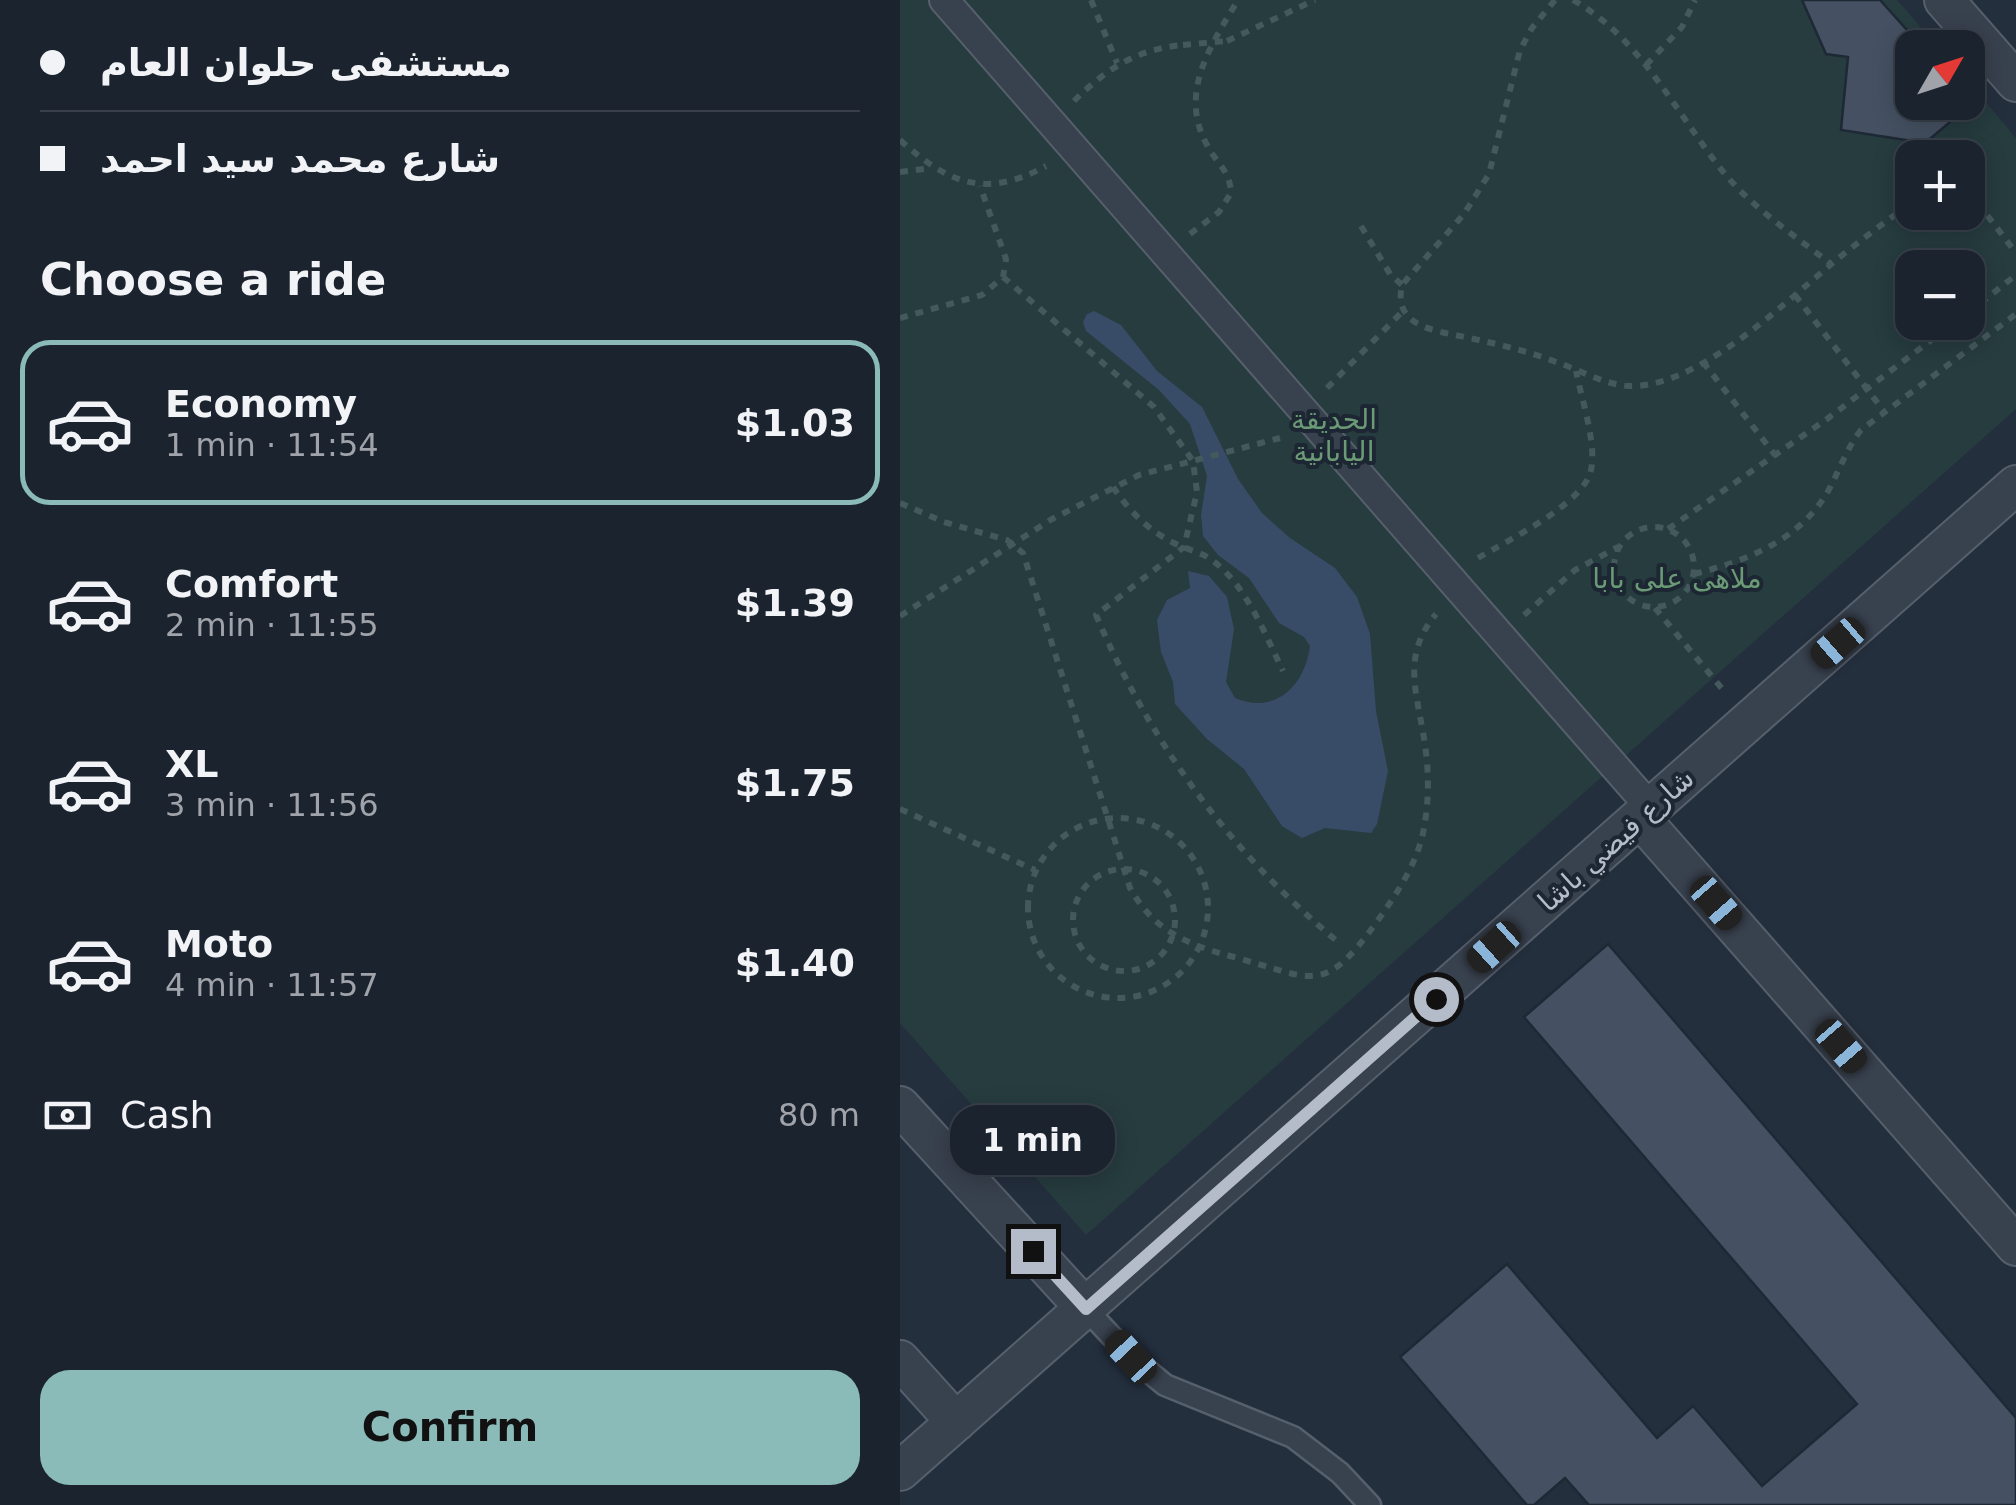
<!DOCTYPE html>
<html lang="en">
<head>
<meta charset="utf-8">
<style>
  body { margin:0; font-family:"DejaVu Sans","Noto Sans Arabic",sans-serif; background:#242b36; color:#f1f3f6; height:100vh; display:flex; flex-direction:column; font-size:38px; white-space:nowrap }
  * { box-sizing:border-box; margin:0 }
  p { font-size:32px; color:#a0a4aa }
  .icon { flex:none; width:55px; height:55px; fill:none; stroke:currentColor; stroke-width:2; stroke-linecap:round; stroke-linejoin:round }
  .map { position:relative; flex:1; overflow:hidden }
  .panel { display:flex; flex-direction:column; background:#1b232e; width:900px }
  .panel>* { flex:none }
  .top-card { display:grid; align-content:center; height:220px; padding:0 40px; background:#1b232e }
  .needle { width:65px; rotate:51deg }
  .controls { position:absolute; left:995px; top:30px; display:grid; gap:20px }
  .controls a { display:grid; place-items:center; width:90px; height:90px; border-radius:20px; background:#1b232e; box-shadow:0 5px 25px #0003,0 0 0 2px #39404a; font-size:50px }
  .end { position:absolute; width:45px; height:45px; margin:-22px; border:12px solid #b4bcc9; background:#111; box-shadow:0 0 0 5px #111 }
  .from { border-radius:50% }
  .bubble { position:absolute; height:70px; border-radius:30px; background:#1b232e; box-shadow:0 5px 25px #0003,0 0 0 2px #39404a; font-size:32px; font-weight:600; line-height:70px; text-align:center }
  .car { position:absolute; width:30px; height:60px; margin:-30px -15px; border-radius:12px; box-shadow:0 0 8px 2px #0007; background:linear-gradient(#222 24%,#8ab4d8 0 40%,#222 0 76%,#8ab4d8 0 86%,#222 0) }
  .top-card b { display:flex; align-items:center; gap:35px; height:95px; font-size:38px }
  .top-card b+b { border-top:2px solid #39404a }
  .top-card i { width:25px; height:25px; background:#f1f3f6 }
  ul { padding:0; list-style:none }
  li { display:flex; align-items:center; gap:30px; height:165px; margin:0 20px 15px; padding:0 20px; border:5px solid transparent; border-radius:30px }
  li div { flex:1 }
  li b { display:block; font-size:38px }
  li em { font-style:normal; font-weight:600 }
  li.current { border-color:#8bbbb9 }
  li>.icon { width:90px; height:90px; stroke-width:1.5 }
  h2 { padding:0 40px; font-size:45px; line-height:120px }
  .pay { display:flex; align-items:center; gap:25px; height:110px; padding:0 40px; font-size:38px }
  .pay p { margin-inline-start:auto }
  .primary-button { display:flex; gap:20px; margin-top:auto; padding:20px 40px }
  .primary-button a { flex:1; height:115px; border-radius:30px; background:#8bbbb9; color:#111; font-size:40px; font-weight:600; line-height:115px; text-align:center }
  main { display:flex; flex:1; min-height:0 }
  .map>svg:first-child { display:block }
</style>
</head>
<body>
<main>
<section class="panel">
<div class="top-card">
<b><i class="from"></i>مستشفى حلوان العام</b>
<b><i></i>شارع محمد سيد احمد</b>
</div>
<h2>Choose a ride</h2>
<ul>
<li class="current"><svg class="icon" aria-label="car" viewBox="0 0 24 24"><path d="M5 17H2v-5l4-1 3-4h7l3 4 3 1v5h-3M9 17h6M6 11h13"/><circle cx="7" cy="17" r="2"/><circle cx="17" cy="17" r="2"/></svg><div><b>Economy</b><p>1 min · 11:54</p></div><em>$1.03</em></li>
<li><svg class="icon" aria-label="car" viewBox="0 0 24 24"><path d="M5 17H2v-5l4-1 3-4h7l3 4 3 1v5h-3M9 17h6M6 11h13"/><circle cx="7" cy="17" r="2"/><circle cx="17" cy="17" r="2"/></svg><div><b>Comfort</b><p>2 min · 11:55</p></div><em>$1.39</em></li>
<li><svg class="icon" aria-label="car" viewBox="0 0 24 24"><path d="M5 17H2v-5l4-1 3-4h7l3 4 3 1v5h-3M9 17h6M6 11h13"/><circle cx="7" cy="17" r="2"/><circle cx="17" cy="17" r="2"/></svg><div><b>XL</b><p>3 min · 11:56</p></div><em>$1.75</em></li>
<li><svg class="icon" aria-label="car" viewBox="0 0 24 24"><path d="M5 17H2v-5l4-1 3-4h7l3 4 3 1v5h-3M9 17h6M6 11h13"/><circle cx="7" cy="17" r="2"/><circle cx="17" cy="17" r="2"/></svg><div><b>Moto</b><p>4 min · 11:57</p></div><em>$1.40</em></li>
</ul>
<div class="pay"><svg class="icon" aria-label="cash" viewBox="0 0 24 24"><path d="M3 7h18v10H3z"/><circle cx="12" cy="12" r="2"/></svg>Cash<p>80 m</p></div>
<div class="primary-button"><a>Confirm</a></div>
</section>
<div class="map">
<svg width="1116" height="1505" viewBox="0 0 1116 1505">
  <rect width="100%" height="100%" fill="#242f3e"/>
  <!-- green -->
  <path fill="#263c3f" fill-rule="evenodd" d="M0,0H997L1038,47L1012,48V102H1068V81L1116,138V409L186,1235L0,1023ZM1012,158H1068V212H1012ZM1012,268H1068V322H1012Z"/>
  <!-- water -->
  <path fill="#394c67" d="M194,311L221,325L257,371L302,407L338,479L362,513L390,538L435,568L457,597L470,634L476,711L488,771L477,824L471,833L425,828L402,838L382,826L344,769L307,739L275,704L273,682L261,652L257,620L267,600L290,588L288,571L309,576L327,597L334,629L326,682L335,698C375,715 405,686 410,646L404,637L379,623L349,578L318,555L303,536L301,515L307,476L290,424L259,390L186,331L183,322L187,314Z"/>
  <!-- building -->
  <path fill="#455162" stroke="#1f2835" stroke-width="2.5" d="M902,0H980L1023,48H1012V102H1068V96L1074,102L1025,143L941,130L948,57L926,54Z
    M708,944L1116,1418V1505H689L665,1478L634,1505H627L500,1357L607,1264L757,1438L793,1406L862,1486L957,1404L624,1017Z"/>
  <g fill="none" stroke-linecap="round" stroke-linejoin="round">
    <!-- service casing -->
    <g stroke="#565f6c" stroke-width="25">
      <path id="service" d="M186,1309L231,1357L265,1385L393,1437L440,1473L470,1505"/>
    </g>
    <!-- pedestrian casing -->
    <g stroke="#565f6c" stroke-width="32">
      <path id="pedestrian" d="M44,0L751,808"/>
    </g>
    <!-- minor casing -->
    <g stroke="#565f6c" stroke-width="42">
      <path id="minor" d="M1044,0L1116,82
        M740,818L1116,1246
        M0,1106L186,1309
        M0,1360L56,1422
        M0,1471L1116,485"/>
    </g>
    <!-- path -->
    <path stroke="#44595c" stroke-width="6" stroke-dasharray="8 8" stroke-linecap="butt" d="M191,0L217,63
      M655,0L632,28L620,50L589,174L564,214L502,285C493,324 530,330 560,336C593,343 625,350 656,362C680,370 703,384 728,386C795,389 880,307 928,267C955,244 984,223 1012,202
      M673,0C742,39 776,114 825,174C854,209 895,236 931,264
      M327,41L415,0
      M746,65L782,27L795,0
      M174,101C206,69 237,49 283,45
      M0,140C49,184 85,199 146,166
      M0,172L31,168
      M1068,190L1116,253
      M461,226L490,274L502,285
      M290,234L319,212L331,193C330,170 316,163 307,145C278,93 311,45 338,0
      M103,277L254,407L293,461L297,492L284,547L196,615C251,744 330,852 438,942
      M895,295L983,410
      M1068,313L1116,275
      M0,318L82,295L103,277L106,259L80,186
      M803,362L875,455
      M427,388L503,311
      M213,487C229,511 250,532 276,544C288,550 301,552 312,560C346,585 365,634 383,671
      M0,503L44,522L107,540L123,553L230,888C254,931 288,945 334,957C414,979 423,996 476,923C497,893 517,865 524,828C529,801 529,772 525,745C518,695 500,657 536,614
      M714 567a40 40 0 1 1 80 0a40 40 0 1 1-80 0Z
      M768,529L927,419L1055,322
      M578,558C608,540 684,504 691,470C697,444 681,397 676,371
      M794,574C846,561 898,541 927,493C939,472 946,449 961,430L1116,314
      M755,608L824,691
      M624,615L675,570L718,547
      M0,616L152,519L239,475L380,438
      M0,809L135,870
      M128 908a90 90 0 1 1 180 0a90 90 0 1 1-180 0Z
      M173 920a51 51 0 1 1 102 0a51 51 0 1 1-102 0Z"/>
    <!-- service -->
    <use href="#service" stroke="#38414e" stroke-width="20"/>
    <!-- pedestrian -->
    <use href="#pedestrian" stroke="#38414e" stroke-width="28"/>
    <!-- minor -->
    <use href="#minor" stroke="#38414e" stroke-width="38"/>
    <!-- path-bridge -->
    <path stroke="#44595c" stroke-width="6" stroke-dasharray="8 8" stroke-linecap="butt" d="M283,45L327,41"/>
  </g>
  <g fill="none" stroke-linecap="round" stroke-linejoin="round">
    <!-- route -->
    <path stroke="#b4bcc9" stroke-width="12" d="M133,1251L186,1309L536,999"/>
  </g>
  <g text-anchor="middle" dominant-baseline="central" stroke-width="8" stroke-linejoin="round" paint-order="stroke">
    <!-- park labels -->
    <g font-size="28" fill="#6b9a76" stroke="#1d2633">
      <text x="434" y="419">الحديقة<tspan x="434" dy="32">اليابانية</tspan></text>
      <text x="777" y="578">ملاهى على بابا</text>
    </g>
    <!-- street labels -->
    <g font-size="28" fill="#b4bcc9" stroke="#1d2633">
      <text transform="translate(716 840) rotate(-42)">شارع فيضي باشا</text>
    </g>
  </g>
</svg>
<div class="controls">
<a><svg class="needle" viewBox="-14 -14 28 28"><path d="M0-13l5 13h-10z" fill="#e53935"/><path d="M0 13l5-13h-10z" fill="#a0a4aa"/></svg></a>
<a>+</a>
<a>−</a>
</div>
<i class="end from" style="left:536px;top:999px"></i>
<i class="end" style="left:133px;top:1251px"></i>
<div class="bubble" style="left:50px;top:1105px;width:165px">1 min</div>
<i class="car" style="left:938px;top:643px;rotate:229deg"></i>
<i class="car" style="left:816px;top:903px;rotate:139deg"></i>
<i class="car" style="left:594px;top:947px;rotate:228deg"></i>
<i class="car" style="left:941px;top:1046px;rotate:139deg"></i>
<i class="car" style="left:231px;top:1357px;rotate:317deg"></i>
</div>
</main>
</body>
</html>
